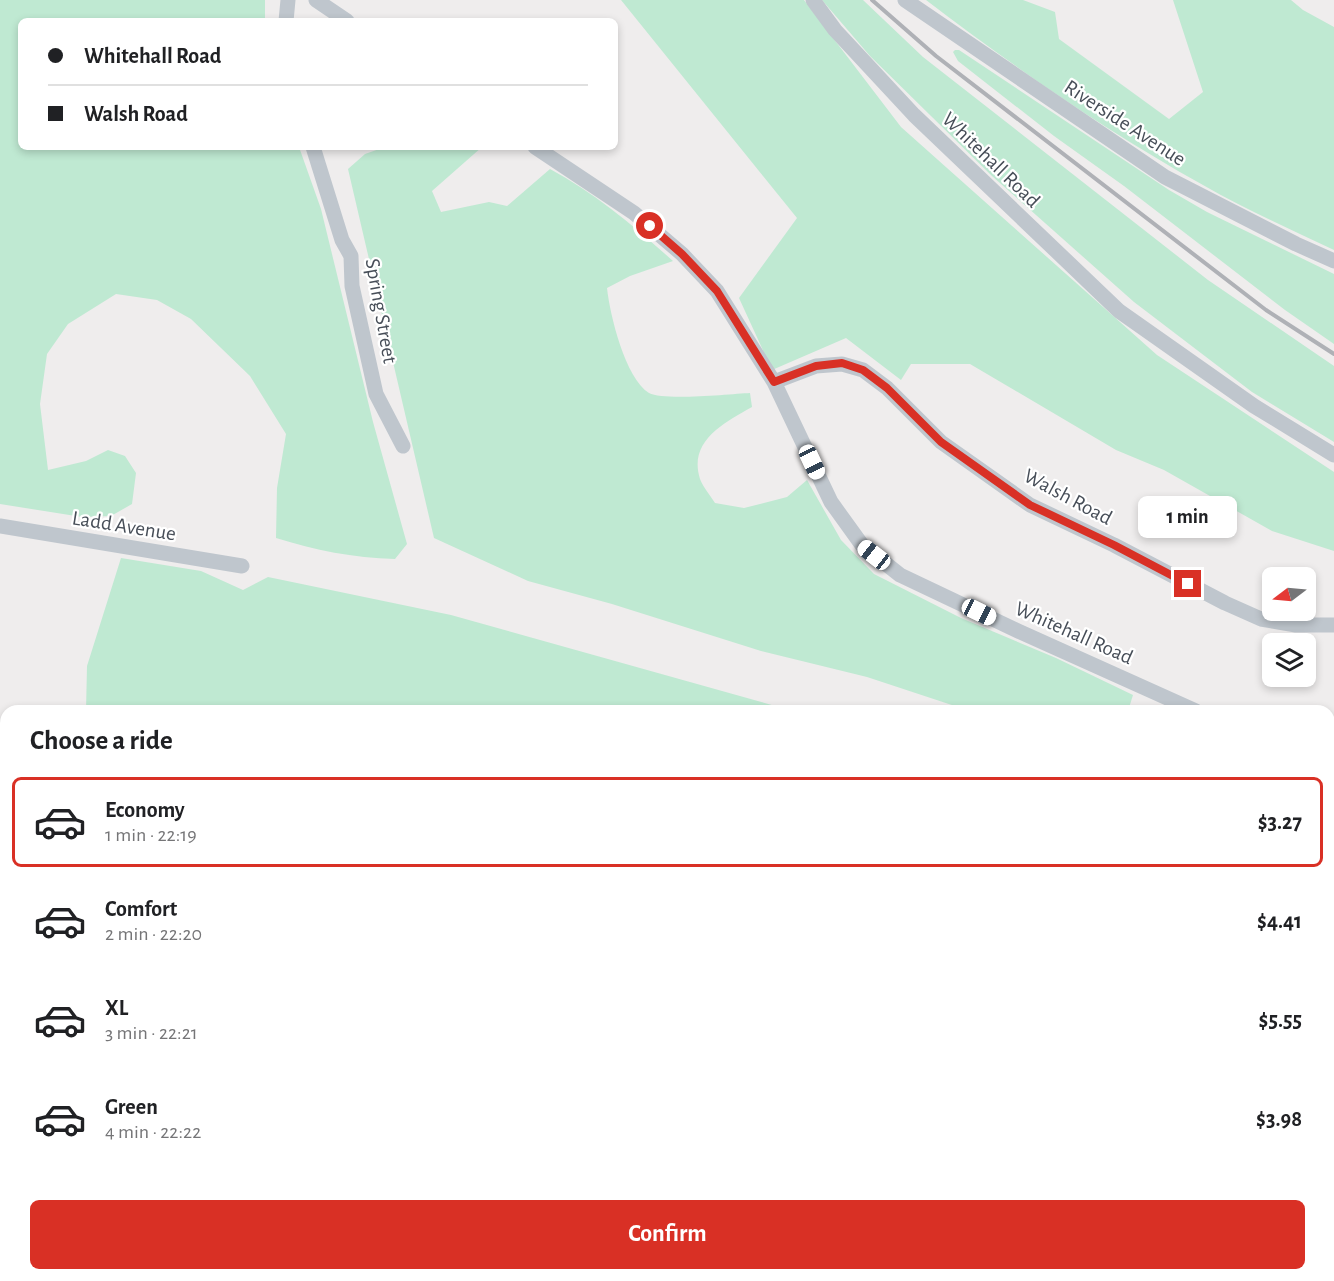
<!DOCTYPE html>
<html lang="en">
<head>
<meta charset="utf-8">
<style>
  body { margin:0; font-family:"Alegreya Sans",sans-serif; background:#f2f2f2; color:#202124; height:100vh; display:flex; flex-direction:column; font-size:22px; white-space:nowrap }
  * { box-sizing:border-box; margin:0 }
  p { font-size:20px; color:#757577 }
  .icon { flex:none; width:33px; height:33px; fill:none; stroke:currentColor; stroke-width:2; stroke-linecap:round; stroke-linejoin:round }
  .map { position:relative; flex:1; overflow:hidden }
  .drawer { position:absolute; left:0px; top:705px; width:1335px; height:576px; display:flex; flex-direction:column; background:#fff; border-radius:18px 18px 0 0; box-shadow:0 3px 9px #0003 }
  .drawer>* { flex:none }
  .guide { position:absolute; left:18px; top:18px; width:600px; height:132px; border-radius:9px; box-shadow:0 3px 9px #0003; display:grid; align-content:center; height:132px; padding:0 30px; background:#fff }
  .needle { width:39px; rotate:254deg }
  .controls { position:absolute; left:1262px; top:567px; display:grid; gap:12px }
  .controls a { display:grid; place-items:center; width:54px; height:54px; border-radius:9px; background:#fff; box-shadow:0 3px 9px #0003; font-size:30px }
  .end { position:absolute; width:27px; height:27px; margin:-14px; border:8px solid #d93025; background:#fff; box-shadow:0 0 0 3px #fff }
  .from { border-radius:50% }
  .bubble { position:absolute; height:42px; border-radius:9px; background:#fff; box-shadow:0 3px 9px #0003; font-size:20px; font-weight:700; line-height:42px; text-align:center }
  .car { position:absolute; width:18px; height:36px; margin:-18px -9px; border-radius:8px; box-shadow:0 0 4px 2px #0007; background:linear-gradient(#fff 24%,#345 0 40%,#fff 0 76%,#345 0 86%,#fff 0) }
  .guide b { display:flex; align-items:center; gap:21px; height:57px; font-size:22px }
  .guide b+b { border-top:2px solid #e0e0e0 }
  .guide i { width:15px; height:15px; background:#202124 }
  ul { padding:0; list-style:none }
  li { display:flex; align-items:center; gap:18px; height:90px; margin:0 12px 9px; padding:0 18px; border:3px solid transparent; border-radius:9px }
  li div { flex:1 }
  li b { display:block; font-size:22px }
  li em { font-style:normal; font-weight:700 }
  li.selected { border-color:#d93025 }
  li>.icon { width:54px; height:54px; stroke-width:1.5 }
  h2 { padding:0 30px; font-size:27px; line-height:72px }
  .primary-button { display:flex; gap:12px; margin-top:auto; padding:12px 30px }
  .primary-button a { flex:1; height:69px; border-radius:9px; background:#d93025; color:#fff; font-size:24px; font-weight:700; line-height:69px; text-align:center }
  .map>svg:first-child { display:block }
</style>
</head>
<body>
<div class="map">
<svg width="1334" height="1281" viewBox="0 0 1334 1281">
  <rect width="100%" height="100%" fill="#efeded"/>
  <!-- green -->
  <path fill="#bfe9d2" d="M0,0H265V21H21V147H299L321,209L373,422L407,544L395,559C353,558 315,550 276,538L277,488L286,434L250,376L191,319L157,300L116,294L68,324L47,354L40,404L48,470L86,461L108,450L125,456L136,473L132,504L111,516L82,517L0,504Z
    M621,0H804L901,127L1157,355L1334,472V551L1272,531L1164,470L1116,450L970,364H911L901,380L846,338L772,370L739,298L797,218Z
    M822,0H863L923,57L1208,280L1334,366V442L1252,392L1134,302L992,176L870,56Z
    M926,0H1023L1055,12L1059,39L1169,119L1203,92L1173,0H1291L1303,10L1334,27V250C1290,229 1245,209 1203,185C1106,131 1014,67 926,0Z
    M955,50H959L1169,190L1207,212L1334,274V344L1285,310L1124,186L1054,136L958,61L953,52Z
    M385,147H482L432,191L441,212L489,202L507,206L550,169C595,193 635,227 673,261L630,276L607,288C610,315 625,378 649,393C664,401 730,394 750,393L752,407C724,423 688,441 700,479C703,487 710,495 715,503L744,508L787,497L807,480L841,540L874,574L961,618L1056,658L1133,695L1128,711H970L867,677L761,651L612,604L528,581L434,538L348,169L365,154Z
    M121,558L201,571L243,590L268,577L451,615L793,711H482L476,706L462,711H86L87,666Z
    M1329,753L1334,754V914L1329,910Z
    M0,917L6,919V1107L0,1108Z
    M1329,1056L1334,1060V1143L1329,1144Z
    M6,1197V1275H151L156,1281H0V1199Z
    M487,1275H546L516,1281Z"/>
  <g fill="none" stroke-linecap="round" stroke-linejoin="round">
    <!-- stream -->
    <path stroke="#90cae1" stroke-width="4" d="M741,1275L758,1281"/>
    <!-- minor -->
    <path stroke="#bfc6cd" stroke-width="15" d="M316,0L347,21
      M813,0L835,30L914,115L1119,311L1254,406L1334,455
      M905,0L1165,177L1296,244L1334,261
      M286,21L288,0
      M313,147L342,240L351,256L352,286L376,394L403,446
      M535,147L634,213L682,254L717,291L774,382L831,502L862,545L900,575L1018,631L1196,711
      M774,382L816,366L842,364L863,370L887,388L941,442L1030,505L1114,545L1225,603L1261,619L1296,625H1334
      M0,526L242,566
      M1329,739H1334
      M0,785L6,789
      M0,841L6,844
      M1329,1216L1334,1261
      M441,1275L449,1281
      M623,1275L624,1281
      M1074,1275L1075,1281"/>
    <!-- major -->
    <path stroke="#afbac9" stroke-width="18" d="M1329,1202L1334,1201
      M1029,1281L1051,1275"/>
    <!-- rail -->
    <path stroke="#afb1b6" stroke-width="4" d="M872,0L936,56L1266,310L1334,354
      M0,815L6,817
      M1329,1157L1334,1156
      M860,1281L889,1275"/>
  </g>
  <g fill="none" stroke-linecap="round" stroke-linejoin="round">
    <!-- route -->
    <path stroke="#d93025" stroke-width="8" d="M650,226L682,254L717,291L774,382L816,366L842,363L863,370L887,388L941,442L1030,505L1114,545L1188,584"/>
  </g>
  <g text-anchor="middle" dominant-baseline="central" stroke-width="4.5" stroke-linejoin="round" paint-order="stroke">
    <!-- street labels -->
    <g font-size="21" fill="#474e58" stroke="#fff">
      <text transform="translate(1125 123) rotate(33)">Riverside Avenue</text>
      <text transform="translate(991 160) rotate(44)">Whitehall Road</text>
      <text transform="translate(381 311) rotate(80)">Spring Street</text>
      <text transform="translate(1068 497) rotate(28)">Walsh Road</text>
      <text transform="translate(124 526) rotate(9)">Ladd Avenue</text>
      <text transform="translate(1074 633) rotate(24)">Whitehall Road</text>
    </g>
  </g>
</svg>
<div class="controls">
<a><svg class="needle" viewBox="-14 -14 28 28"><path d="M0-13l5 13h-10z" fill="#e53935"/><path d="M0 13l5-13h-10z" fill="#757577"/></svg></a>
<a><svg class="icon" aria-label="layers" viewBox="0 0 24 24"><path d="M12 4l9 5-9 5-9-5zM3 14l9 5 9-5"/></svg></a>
</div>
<i class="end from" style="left:650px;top:226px"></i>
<i class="end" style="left:1188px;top:584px"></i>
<div class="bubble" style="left:1138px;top:496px;width:99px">1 min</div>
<i class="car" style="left:812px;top:462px;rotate:155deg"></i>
<i class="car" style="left:874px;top:555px;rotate:308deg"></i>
<i class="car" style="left:979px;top:612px;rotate:116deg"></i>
<div class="guide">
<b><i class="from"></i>Whitehall Road</b>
<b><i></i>Walsh Road</b>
</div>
<section class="drawer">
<h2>Choose a ride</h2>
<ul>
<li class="selected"><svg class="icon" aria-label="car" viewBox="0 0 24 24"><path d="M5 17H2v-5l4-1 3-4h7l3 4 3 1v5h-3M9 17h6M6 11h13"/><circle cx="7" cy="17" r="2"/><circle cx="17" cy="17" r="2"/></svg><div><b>Economy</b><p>1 min · 22:19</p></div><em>$3.27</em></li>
<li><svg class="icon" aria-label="car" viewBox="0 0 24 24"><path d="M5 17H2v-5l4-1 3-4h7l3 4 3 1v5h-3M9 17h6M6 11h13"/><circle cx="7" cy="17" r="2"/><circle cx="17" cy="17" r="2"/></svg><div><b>Comfort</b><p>2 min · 22:20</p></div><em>$4.41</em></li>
<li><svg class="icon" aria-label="car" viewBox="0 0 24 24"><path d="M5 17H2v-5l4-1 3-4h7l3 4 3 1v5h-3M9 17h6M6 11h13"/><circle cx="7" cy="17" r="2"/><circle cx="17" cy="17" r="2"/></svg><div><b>XL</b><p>3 min · 22:21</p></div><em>$5.55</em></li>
<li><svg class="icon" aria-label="car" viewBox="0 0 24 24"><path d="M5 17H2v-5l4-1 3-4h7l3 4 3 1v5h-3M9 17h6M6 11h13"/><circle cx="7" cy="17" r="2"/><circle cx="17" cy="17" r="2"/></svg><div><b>Green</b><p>4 min · 22:22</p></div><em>$3.98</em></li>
</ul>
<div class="primary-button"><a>Confirm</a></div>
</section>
</div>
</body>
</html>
